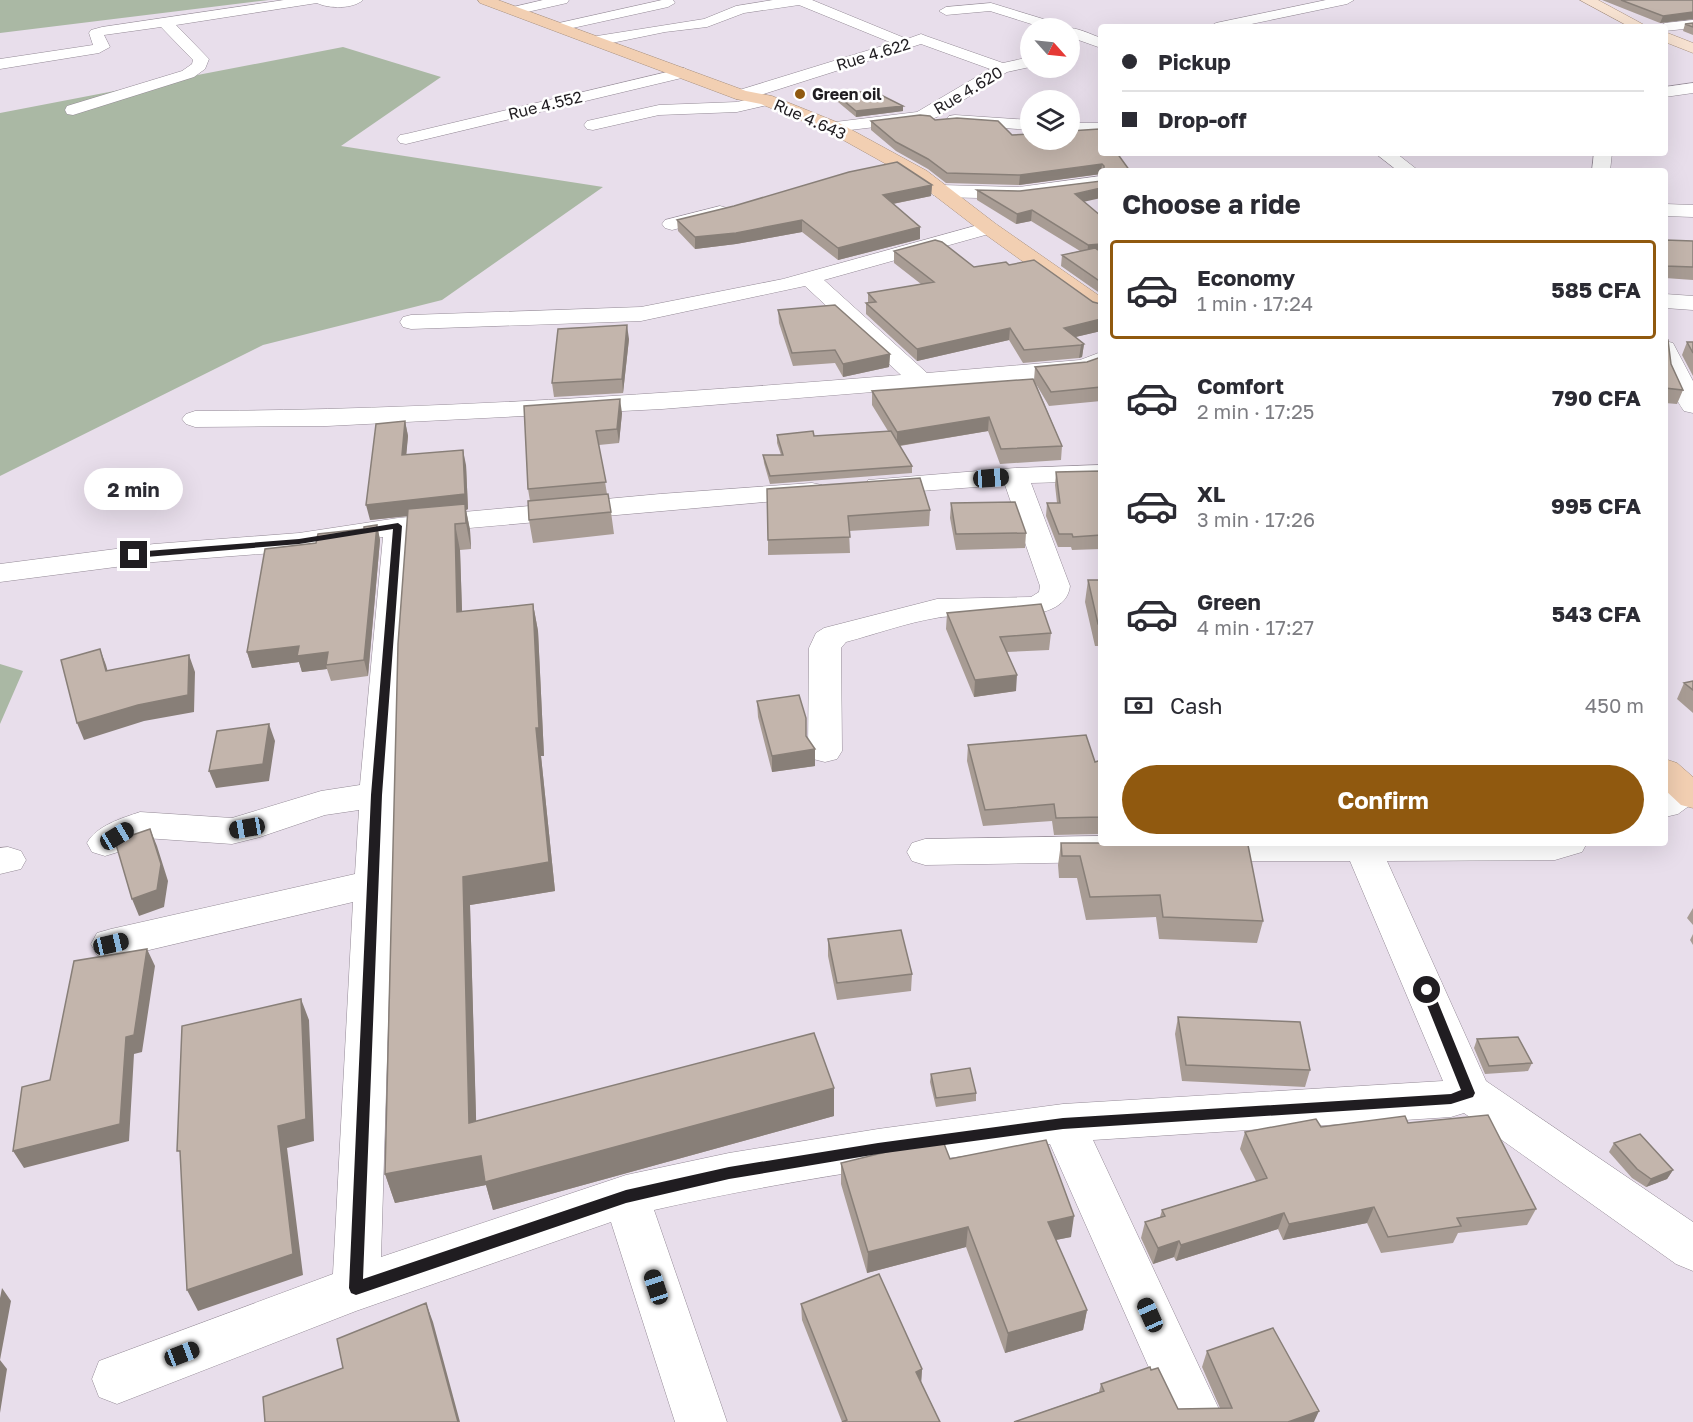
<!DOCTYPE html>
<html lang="en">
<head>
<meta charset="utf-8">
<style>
  body { margin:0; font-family:"Golos Text",sans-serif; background:#f2f2f3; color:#2b2b33; height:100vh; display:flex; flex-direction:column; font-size:22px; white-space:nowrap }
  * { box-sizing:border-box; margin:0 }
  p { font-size:20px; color:#7c7c81 }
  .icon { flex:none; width:33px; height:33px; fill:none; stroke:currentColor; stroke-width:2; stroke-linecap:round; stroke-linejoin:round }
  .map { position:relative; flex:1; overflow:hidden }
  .details { position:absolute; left:1098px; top:168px; width:570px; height:678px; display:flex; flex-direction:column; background:#fff; border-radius:6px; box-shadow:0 6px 24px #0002 }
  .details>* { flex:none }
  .guide { position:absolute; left:1098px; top:24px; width:570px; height:132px; border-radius:6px; box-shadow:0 6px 24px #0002; display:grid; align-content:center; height:132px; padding:0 24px; background:#fff }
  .needle { width:39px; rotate:117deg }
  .controls { position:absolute; left:1020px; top:18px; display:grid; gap:12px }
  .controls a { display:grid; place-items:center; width:60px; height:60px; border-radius:50%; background:#fff; box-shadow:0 6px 24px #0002; font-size:30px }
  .end { position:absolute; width:27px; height:27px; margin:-14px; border:8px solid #201d21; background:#fff; box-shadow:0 0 0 3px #fff }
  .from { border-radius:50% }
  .bubble { position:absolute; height:42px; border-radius:21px; background:#fff; box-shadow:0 6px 24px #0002; font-size:20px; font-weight:700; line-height:42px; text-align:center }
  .car { position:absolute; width:18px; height:36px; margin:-18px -9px; border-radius:8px; box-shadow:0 0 4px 2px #0007; background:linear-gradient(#222 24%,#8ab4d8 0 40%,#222 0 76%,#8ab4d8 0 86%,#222 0) }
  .guide b { display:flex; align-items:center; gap:21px; height:57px; font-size:22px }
  .guide b+b { border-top:2px solid #e1e1e2 }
  .guide i { width:15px; height:15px; background:#2b2b33 }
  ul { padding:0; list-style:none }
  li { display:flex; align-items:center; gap:18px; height:99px; margin:0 12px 9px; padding:0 12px; border:3px solid transparent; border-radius:6px }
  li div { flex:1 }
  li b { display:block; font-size:22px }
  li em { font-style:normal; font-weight:700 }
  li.current { border-color:#90590f }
  li>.icon { width:54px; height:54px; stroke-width:1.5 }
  h2 { padding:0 24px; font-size:27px; line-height:72px }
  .pay { display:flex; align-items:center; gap:15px; height:66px; padding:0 24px; font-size:22px }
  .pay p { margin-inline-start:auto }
  .button { display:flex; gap:12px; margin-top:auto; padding:12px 24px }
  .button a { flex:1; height:69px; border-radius:36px; background:#90590f; color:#fff; font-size:24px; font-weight:700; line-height:69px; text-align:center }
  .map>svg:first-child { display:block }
</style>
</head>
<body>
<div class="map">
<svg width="1693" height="1422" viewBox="0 0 1693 1422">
  <rect width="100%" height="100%" fill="#e8deeb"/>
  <!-- green -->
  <path fill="#aab8a4" d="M0,0H269L0,33Z
    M343,47L441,77L341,146L603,187L442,300L263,345L0,476V113Z
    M0,664L23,671L0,724Z"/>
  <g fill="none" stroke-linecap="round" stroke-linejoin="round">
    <!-- street casing -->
    <g stroke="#948a96" stroke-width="1">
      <path id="street" d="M284,0H363C353,9 329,9 317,3L176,25L209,59L205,69L194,77L73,115L67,114L65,110L67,106L182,71L192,64L193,60L161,27L104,35L110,47L99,53L0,69V59L93,45L89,33L91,30L102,27Z
        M543,0H569L567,3L514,15L507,11L509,8Z
        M662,0H673L675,3L668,7L559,31L552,27L559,23Z
        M773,0H812L907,39L921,34L926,36L1003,63L1030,57V67L1007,72L937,117L926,121L833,132L827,131L824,127L827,123L917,112L990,69L921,44L748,99H736L734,95L736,91L892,43L799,5L744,13L707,27L665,32L597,46L589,41L597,36L704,19L736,6Z
        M1326,0H1354L1347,4L1237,27H1209L1216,23Z
        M991,3L1063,25L1065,28H1044L990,11L946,15L939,11L946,7Z
        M1693,20V28L1665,31V27H1658L1665,23Z
        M1066,28C1077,27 1090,34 1101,38V48L1070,37V28Z
        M684,68L692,73L690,76L406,144L400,143L397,139L400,135L406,134Z
        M1693,83V93L1665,97V87Z
        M766,95L774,100L772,104L737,112L659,115L593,130L587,129L584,125L587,121L659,105L737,102Z
        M955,115L1030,120V130L949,124L946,120L949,116Z
        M1070,123H1101V133H1070Z
        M1375,153H1396L1419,171H1398Z
        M1594,153H1612L1610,171H1592Z
        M1101,176V188L1019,199L940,197L933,195L930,191L933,187L940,185L1019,187Z
        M1665,204L1693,205V217L1665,216Z
        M720,206L727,208L730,212L727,216L672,230L665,228L662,224L665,220Z
        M989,222L996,224L999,228L996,232L824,280L927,373L1080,360L1101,352V368L1085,374L1058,377L662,409L327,426L195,427L186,424L182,419L186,414L195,411C431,410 666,394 901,375L805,286L641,321L411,329L403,327L400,322L403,317L411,315L641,307L783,279Z
        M1665,294L1693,296V310L1665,308Z
        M1665,341L1673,343L1693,381V413L1684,411C1667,386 1665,371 1665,341Z
        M1101,465V481L1031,483L1070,586C1065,631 968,611 936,618C906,623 876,634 846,642L841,648L842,751L837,759L825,762L813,759L808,751L809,648L816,633L824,628L937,599L1031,597L1039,592L1040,586L1005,485L878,494L868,492L865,486L868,480L1015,468Z
        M812,483L822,485L826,491L822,497L412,533L395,795L381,1257L626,1175L729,1153L878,1129L1063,1104L1443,1081L1350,861H1202L1189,857L1184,848L1187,843H1587L1582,852L1555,860L1387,861L1486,1081L1693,1222V1271L1676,1264L1464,1113L1451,1117L1093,1140L1225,1422H1173L1050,1144C917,1162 785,1180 654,1210L727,1422H675L611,1222L356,1311L117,1404L99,1397L92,1379L99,1361L333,1274L353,902L111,959L97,955L91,944L97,933L111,929L355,874L359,810L325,815L260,837L232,844L145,838L118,852L105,856L92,852L87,843C96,826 122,818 140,812L232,818L321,791L360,785L383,537L299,551L154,562L0,582V564L154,544L299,533L398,518L660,494Z
        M1687,778L1693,780V803L1678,814L1665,817V788L1675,782Z
        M1101,836V843H1121L1124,849L1119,858L1106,862L925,865L912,861L907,852L912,843L925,839Z
        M8,847L21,851L26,860L21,869L0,874V848Z"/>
    </g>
    <!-- primary casing -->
    <g stroke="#a8917f" stroke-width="1">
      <path id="primary" d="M1580,0H1598L1648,27H1630Z
        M1665,32L1693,43V53L1665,42Z"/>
    </g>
    <!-- highway casing -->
    <g stroke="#a8917f" stroke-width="1">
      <path id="highway" d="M478,0H498L746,91L772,96L839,123L927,171L996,224L1101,297V314L1093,312L982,232L913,179L827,131L761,104L736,99L480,3Z
        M1665,759L1677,763L1693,777V808L1681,805L1665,790Z"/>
    </g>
    <!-- street -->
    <use href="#street" fill="#fff" fill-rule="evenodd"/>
    <!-- primary -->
    <use href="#primary" fill="#f7e2d1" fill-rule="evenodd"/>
    <!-- highway -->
    <use href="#highway" fill="#f2cfb2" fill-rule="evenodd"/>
  </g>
  <!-- wall -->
  <path fill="#a89c94" d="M1602,0H1693V19L1660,23Z
    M1693,23V35L1683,31L1685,24Z
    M838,96L903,111L856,117L838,102Z
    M935,120L1012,135L1130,171H1101V174L1019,185L946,183L928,169L896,151L871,130V121Z
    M932,185L931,196L893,204L920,227V239L838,260L802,232L736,244L695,249L678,231L677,220Z
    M977,190L1020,191L1084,202L1101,216V294L1061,266L1062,255L1080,251L1031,221L1016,224L977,200Z
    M1665,240L1693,241V280L1665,278Z
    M894,251L974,267L1009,265L1093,302L1101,304V331L1075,337L1084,344L1082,357L1079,358L1023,363L1009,340L917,361L866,314V303L868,302V293L921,284L894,263Z
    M778,310L890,354L889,367L843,377L835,363L793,366L779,323Z
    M629,339L623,393L554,397L552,383Z
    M1665,340L1671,364L1683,390L1677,404L1665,403Z
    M1687,342H1693V376L1682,355Z
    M1101,357V401L1049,406L1036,384L1062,446L1061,460L1000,464L988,431L900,446L912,466V473L770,484L764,463L763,455H781L777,443V435L814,436L888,431L872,405V391L1034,380L1035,367L1087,362Z
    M524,406L622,413L619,443L599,445L607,494L611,512L614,534L533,543L529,520L530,501L528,489Z
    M405,421L408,436L406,454L466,465L468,509L466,510L470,530L471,549L460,550L462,612L533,604L538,631L544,756H541L555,891L470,905L476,1121L834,1088V1116L493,1210L486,1185L395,1203L385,1174L408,516L370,520Z
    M1101,471V549L1072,550L1071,547H1058L1046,516L1047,503H1057L1055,485L1056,472Z
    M920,478L930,510L929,526L849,531L850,553L768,555V540Z
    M951,503L1026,533L1025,548L956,550L950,518Z
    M377,525L380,540L368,676L331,681L327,669L302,672L299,662L252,668L247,652L316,543Z
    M1088,580H1101V646H1095L1085,602Z
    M947,613L1051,633L1049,650L1007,652L1016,691L974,697L946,629Z
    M1693,681V713L1677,699L1684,683Z
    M757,701L806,736L815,766L772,772L758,717Z
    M968,745L1095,762L1101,760V834L1054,835L1052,821L983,826L967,761Z
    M1061,843L1263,921L1257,943L1159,939L1156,917L1086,920L1077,878H1059L1058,865Z
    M1693,908V925L1687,918Z
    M1693,934V945L1690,940Z
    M828,939L912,974L911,991L837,1000L828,956Z
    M1178,1017L1310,1070L1305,1087L1182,1081L1175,1034Z
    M1477,1039L1532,1063L1528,1071L1485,1074L1474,1048Z
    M931,1074L976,1093V1101L936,1107L930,1082Z
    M1408,1123L1536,1209L1527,1225L1458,1233L1453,1243L1381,1253L1367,1223L1283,1240L1278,1229L1176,1261L1174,1257L1153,1264L1141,1238L1145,1222L1160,1217L1162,1210L1256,1181L1240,1149L1245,1132L1321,1127Z
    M1614,1143L1673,1170L1667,1179L1646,1187L1632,1178L1609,1152Z
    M950,1159L1071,1237L1056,1240L1087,1310L1083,1330L1005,1353L966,1247L867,1273L841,1184V1163Z
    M801,1304L922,1369L921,1382L940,1422H842L802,1320Z
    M1207,1351L1314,1422H1014L1099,1392L1101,1384L1178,1409L1220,1408L1202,1367Z"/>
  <!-- shaded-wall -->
  <path fill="#887f78" d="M1693,12V19L1660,23L1663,16Z
    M903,106V111L856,117V111Z
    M1102,164L1101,174L1019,185L1020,175Z
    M932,185L931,196L882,206L883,195Z
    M1101,188V198L1074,204L1075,194Z
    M1032,210L1031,221L1016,224L1017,214Z
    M802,220V232L736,244L695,249V237Z
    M920,227V239L838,260V248Z
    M1101,244V254L1087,256L1088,245Z
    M1101,319V331L1063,340L1064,328Z
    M627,325L629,339L623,393L622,379Z
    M1010,328L1009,340L917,361V349Z
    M1084,344L1082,357L1079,358L1081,345Z
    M890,354L889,367L843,377V364Z
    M620,399L622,413L619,443L617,429Z
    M989,417L988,431L897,446V432Z
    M405,421L408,436L405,470L402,455Z
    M463,450L466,465L468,509L466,510L470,530L471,549L466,523L465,510L370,520L366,505Z
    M455,524L460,550L463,640L457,612Z
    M377,525L380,540L368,676L364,660Z
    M533,604L538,631L544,756H541L555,891L470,905L477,1151L469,1123L463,877L536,728Z
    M299,646L328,652L326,665L327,669L302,672L299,662L252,668L247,652Z
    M100,649L106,665L112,687L106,671Z
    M189,655L195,672L194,712L144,721L84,740L77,723Z
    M1017,675L1016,691L974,697L975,680Z
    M269,724L275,741L269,781L216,788L209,771Z
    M815,749V766L772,772V756Z
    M150,829L157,846L168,881L164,907L139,916L132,899Z
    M147,949L155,966L142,1052L134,1054L129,1141L24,1168L13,1151L126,1037Z
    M301,999L309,1020L314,1141L287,1148L303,1275L198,1311L187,1290L278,1126Z
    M834,1088V1116L493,1210L486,1185L395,1203L385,1174Z
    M1673,1170L1667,1179L1646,1187L1651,1179Z
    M1374,1207L1367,1223L1283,1240L1289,1224Z
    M1284,1213L1278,1229L1176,1261L1181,1245Z
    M1074,1216L1071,1237L1045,1242L1048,1222Z
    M968,1227L966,1247L867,1273L868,1252Z
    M1179,1241L1174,1257L1153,1264L1158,1248Z
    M2,1288L11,1301L0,1360L7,1369L0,1413V1298Z
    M426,1303L433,1322L460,1422H458Z
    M1087,1310L1083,1330L1005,1353L1008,1333Z
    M922,1369L921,1385L916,1372Z
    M1319,1411L1314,1422H1288Z"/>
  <!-- building -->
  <path fill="#c3b5ac" stroke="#887f78" stroke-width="1.5" d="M1621,0H1693V12L1663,16Z
    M1693,23V27L1685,24Z
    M871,90L903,106L856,111L838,96Z
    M920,115L930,116L935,120L957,118L998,121L1012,135L1030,134V140H1070V131L1099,129L1101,132V153H1117L1130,171H1104V166L1102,164L1020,175L947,173L928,159L896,142L871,121Z
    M897,162L932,185L883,195L920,227L838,248L802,220L736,233L695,237L677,220L734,206L849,172Z
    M1101,181V188L1075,194L1101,216V244L1088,245L1032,210L1017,214L977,190L1020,191Z
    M935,240L942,242L974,267L1006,262L1009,265L1034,260L1093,302L1101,304V319L1064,328L1084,344L1081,345L1024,350L1010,328L917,349L866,303L876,302L868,293L934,282L894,251Z
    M1665,240L1693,241V267L1665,266Z
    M1095,248L1101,252V282L1062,255Z
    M835,305L890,354L843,364L835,350L792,353L778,310Z
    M627,325L622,379L552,383L558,329Z
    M1665,340H1668L1671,364L1683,390L1665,388Z
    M1687,342H1693V353Z
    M1101,357V387L1051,392L1035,367L1087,362Z
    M1033,379L1062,446L1001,449L989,417L897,432L872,391Z
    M620,399L617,429L596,431L606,482L528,489L524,406Z
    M405,421L402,455L463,450L465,494L366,505L376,424Z
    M813,431L814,436L891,431L912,466L770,476L763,455H783L777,435Z
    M1101,471V535L1073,537L1072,534H1059L1047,503H1060L1056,472Z
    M920,478L930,510L848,516L850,537L768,540L767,489Z
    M608,494L611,512L529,520L528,501Z
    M1015,502L1026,533L956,534L951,503Z
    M465,504L466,523L455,524L457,612L533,604L539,728H536L549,862L463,877L469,1123L814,1033L834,1088L485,1182L481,1156L385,1174L398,644L408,509Z
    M377,525L364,660L326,665L328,652L297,656L299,646L247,652L265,549L316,543L318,534L364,529V527Z
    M1088,580H1101V624H1098Z
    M1041,604L1051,633L1000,637L1017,675L975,680L947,613Z
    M100,649L106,671L189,655L188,695L138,705L77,723L61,660Z
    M1693,681V690L1684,683Z
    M799,695L806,718V736L815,749L772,756L757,701Z
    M269,724L263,764L209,771L217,731Z
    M1086,735L1095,762L1101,760V817L1056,818L1054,804L985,810L968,745Z
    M150,829L161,864L157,890L132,899L115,841Z
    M1061,843H1215L1248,845L1263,921L1163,917L1160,895L1090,897L1080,856H1062Z
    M901,930L912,974L837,983L828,939Z
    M147,949L134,1035L126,1037L120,1124L13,1151L22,1087L50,1080L74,961Z
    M301,999L306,1119L278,1126L293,1254L187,1290L180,1151H177L182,1026Z
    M1178,1017L1300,1022L1310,1070L1186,1065Z
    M1518,1037L1532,1063L1489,1066L1477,1039Z
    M970,1068L976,1093L936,1098L931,1074Z
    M1488,1115L1536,1209L1457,1218L1461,1226L1388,1237L1374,1207L1289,1224L1284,1213L1181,1245L1179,1241L1158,1248L1145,1222L1165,1216L1162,1210L1267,1178L1245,1132L1316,1119L1321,1127L1405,1116L1408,1123Z
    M1640,1134L1673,1170L1651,1179L1637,1169L1614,1143Z
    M1046,1140L1074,1216L1048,1222L1087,1310L1008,1333L968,1227L868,1252L841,1163L915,1145L943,1141L950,1159Z
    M879,1274L922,1369L916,1372L940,1422H842L847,1420L801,1304Z
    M426,1303L458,1422H265L263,1397L343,1368L337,1339Z
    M1273,1328L1319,1411L1288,1422H1014L1104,1391L1101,1384L1150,1367L1151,1370L1158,1368L1178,1409L1232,1408L1207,1351Z"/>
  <!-- route -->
  <path fill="#201d21" d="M398,523L402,526L382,795L363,1279L626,1190L729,1167L878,1143L1063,1118L1451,1094L1461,1090L1421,990L1427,985L1433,990L1475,1093L1473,1097L1451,1104L1063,1129L878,1154L729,1179L626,1203L356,1295L351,1293L349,1288L371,795L393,529L299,544L134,558L130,555L134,552L299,539Z"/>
  <!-- markers -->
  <circle fill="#90590f" stroke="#fff" stroke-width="2" cx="800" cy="94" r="6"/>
  <g text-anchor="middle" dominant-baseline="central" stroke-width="5" stroke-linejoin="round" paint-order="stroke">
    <!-- far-street labels -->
    <g font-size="16" fill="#201d21" stroke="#fff">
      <text transform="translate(873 54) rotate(-17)">Rue 4.622</text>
      <text transform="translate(968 90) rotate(-31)">Rue 4.620</text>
      <text transform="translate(545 105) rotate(-14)">Rue 4.552</text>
      <text transform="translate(810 119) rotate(24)">Rue 4.643</text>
    </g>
    <!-- far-poi labels -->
    <g font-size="16" font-weight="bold" fill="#201d21" stroke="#fff" text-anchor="start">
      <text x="812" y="94">Green oil</text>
    </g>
  </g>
</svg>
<div class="controls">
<a><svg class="needle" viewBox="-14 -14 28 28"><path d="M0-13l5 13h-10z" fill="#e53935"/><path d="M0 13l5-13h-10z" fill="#7c7c81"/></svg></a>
<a><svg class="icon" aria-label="layers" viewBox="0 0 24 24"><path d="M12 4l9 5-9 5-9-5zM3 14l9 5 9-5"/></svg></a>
</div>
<i class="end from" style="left:1427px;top:990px"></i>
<i class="end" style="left:134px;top:555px"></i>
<div class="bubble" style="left:84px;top:468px;width:99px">2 min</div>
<i class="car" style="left:991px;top:478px;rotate:86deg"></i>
<i class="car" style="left:247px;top:828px;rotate:260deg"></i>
<i class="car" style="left:117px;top:836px;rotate:59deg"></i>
<i class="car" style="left:111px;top:944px;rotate:77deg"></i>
<i class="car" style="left:656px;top:1287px;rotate:342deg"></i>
<i class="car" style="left:1150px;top:1315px;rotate:336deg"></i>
<i class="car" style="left:182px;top:1354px;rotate:69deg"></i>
<div class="guide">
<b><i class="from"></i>Pickup</b>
<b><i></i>Drop-off</b>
</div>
<section class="details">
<h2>Choose a ride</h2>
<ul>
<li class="current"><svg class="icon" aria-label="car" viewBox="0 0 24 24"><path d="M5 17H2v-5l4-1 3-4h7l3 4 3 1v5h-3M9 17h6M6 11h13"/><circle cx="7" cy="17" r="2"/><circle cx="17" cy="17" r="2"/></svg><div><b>Economy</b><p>1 min · 17:24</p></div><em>585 CFA</em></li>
<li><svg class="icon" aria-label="car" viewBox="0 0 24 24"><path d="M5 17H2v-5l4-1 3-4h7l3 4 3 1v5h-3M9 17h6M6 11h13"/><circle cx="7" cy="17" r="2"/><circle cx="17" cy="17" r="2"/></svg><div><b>Comfort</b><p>2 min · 17:25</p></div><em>790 CFA</em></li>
<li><svg class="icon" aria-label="car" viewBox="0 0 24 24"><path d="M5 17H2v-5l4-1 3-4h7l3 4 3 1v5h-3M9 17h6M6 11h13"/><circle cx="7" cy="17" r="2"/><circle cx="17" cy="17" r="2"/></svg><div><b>XL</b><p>3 min · 17:26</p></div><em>995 CFA</em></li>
<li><svg class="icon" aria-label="car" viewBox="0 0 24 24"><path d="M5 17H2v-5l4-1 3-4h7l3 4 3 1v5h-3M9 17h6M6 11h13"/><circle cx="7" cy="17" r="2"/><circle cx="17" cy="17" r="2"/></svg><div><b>Green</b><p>4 min · 17:27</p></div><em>543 CFA</em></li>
</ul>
<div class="pay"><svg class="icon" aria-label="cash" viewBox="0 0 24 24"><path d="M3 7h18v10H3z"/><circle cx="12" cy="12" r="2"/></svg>Cash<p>450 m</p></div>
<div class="button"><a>Confirm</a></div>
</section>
</div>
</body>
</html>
